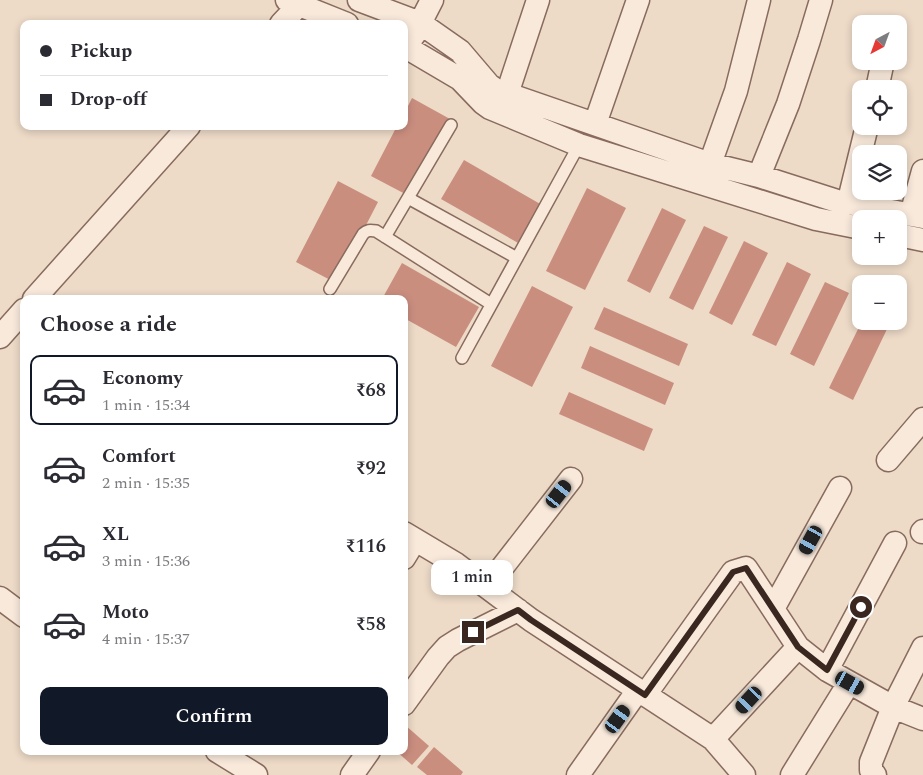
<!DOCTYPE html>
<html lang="en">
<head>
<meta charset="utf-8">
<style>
  body { margin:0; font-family:Spectral,serif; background:#f7f7f7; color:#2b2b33; height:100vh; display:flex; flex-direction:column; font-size:19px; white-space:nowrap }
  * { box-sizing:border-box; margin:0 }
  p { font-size:16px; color:#7c7c81 }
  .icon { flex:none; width:28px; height:28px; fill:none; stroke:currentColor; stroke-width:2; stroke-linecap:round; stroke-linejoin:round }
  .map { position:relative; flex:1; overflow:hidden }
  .panel { position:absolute; left:20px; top:295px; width:388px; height:460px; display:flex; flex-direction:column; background:#fff; border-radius:10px; box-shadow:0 2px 8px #0003 }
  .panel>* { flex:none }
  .banner { position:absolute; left:20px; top:20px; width:388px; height:110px; border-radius:10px; box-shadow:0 2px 8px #0003; display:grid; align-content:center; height:110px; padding:0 20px; background:#fff }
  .needle { width:32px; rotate:221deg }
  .buttons { position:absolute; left:852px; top:15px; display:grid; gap:10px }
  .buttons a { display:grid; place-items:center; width:55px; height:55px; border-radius:10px; background:#fff; box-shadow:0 2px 8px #0003; font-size:25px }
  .end { position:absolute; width:22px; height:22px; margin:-11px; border:6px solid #392720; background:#fff; box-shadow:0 0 0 2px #fff }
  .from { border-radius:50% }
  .bubble { position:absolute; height:35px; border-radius:10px; background:#fff; box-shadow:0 2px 8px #0003; font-size:16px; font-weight:600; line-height:35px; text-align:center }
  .car { position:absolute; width:15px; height:30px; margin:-15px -8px; border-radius:6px; box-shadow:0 0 4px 1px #0007; background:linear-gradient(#222 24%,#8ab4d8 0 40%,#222 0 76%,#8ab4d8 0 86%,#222 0) }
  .banner b { display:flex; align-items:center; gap:18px; height:48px; font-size:19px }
  .banner b+b { border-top:1px solid #e1e1e2 }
  .banner i { width:12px; height:12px; background:#2b2b33 }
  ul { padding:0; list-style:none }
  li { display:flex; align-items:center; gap:15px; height:70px; margin:0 10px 8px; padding:0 10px; border:2px solid transparent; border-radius:10px }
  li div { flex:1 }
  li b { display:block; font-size:19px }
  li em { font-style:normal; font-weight:600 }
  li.selected { border-color:#111827 }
  li>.icon { width:45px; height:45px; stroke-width:1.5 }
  h2 { padding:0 20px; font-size:22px; line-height:60px }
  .primary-button { display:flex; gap:10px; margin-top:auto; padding:10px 20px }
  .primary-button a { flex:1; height:58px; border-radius:10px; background:#111827; color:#fff; font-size:20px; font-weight:600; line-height:58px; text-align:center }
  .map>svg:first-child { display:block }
</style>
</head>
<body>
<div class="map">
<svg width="923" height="775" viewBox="0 0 923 775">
  <rect width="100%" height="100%" fill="#eddac7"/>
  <!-- building -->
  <path fill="#ca8e7f" d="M412,98L450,119L409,196L371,176L397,126H404V114Z
    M464,160L542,205L520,244L441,199Z
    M338,181L378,202L336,283L296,262Z
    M587,188L626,208L585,290L546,271Z
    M662,208L686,220L650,293L627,281Z
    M704,226L728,237L693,310L669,298Z
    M744,241L768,253L732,325L709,313Z
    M787,262L811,274L776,346L752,335Z
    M402,263L479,307L456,347L404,318V299H382Z
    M825,282L849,293L814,366L790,354Z
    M532,286L573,307L532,387L491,366Z
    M604,307L688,344L679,366L594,329Z
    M862,321H876L888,327L853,400L829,388Z
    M590,346L674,383L665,405L581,368Z
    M569,392L653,429L644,451L559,414Z
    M405,725L429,746L412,765L396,751H404V726Z
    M434,747L463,772L461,775H427L417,767Z"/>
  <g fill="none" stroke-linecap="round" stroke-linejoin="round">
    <!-- service casing -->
    <g stroke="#886b5d" stroke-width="14">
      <path id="service" d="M408,198L517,258
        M385,237L451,125
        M330,289L363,234C367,230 370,230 376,231L491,304
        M462,358L579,145"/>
    </g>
    <!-- minor casing -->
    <g stroke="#886b5d" stroke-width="25">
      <path id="minor" d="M287,0L347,24
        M359,0L420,23L460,51L489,85L496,90L710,164L759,176L837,201L923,217
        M281,24L299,5
        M414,35L432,0
        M404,46L460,79L483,103L490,108L579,145L816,219L861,228
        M877,89L883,61
        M507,94L538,0
        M595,124L638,0
        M710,164L736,91L759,0
        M759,176L788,104L809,40L821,0
        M848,204L867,126
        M911,215L923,171
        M899,235L923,240
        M34,299L189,126
        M0,337L24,310
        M888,460L923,419
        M922,532L923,531
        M404,533L456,564L531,620L713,739
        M404,558L415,540
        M487,587L571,479
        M0,598L24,616
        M773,609L840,488
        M827,670L895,543
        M645,695L733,572L746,568L798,647
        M404,704L438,657L447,647L458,640L518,610
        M217,751L256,775
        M352,775L369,751
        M578,775L638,690
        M744,775L713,739L798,647L827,670L893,707L923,719
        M792,775L849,683
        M875,775L871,770V762L893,707L923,648"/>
    </g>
    <!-- service -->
    <use href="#service" stroke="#f8e9db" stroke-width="11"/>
    <!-- minor -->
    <use href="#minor" stroke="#f8e9db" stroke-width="22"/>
  </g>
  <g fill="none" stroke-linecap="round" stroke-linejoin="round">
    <!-- route -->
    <path stroke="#392720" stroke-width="6" d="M473,632L518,610L531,620L645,695L733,572L746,568L798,647L827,670L861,607"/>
  </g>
</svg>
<div class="buttons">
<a><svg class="needle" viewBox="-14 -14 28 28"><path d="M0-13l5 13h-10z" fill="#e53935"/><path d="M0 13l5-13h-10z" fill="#7c7c81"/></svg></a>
<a><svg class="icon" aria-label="locate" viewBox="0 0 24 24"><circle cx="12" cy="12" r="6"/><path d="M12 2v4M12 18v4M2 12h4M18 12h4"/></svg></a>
<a><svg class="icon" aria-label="layers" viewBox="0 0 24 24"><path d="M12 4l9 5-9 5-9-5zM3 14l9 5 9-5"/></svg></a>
<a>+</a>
<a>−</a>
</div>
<i class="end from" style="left:861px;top:607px"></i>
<i class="end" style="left:473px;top:632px"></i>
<div class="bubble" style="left:431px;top:560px;width:82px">1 min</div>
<i class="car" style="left:559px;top:494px;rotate:38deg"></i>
<i class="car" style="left:811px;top:540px;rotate:209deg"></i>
<i class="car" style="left:850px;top:683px;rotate:119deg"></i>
<i class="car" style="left:749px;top:700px;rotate:223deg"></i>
<i class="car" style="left:618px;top:719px;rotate:36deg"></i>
<div class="banner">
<b><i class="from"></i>Pickup</b>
<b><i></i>Drop-off</b>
</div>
<section class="panel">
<h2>Choose a ride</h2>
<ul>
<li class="selected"><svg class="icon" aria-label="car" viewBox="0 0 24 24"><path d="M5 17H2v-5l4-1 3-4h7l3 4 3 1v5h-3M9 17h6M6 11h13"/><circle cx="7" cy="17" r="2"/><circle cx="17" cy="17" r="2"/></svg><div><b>Economy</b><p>1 min · 15:34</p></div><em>₹68</em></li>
<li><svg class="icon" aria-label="car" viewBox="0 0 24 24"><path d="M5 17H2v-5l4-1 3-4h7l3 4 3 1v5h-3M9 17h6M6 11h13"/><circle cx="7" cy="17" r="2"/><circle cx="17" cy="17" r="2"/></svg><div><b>Comfort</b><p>2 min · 15:35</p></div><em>₹92</em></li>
<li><svg class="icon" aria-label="car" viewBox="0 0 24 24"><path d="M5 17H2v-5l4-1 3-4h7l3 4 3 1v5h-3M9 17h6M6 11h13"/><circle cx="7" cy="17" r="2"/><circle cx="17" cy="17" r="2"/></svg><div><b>XL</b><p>3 min · 15:36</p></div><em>₹116</em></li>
<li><svg class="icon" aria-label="car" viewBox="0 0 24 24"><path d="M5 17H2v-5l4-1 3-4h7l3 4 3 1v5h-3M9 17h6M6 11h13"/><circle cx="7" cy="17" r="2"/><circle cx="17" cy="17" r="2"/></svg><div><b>Moto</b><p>4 min · 15:37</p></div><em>₹58</em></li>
</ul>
<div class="primary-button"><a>Confirm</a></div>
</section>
</div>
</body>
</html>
